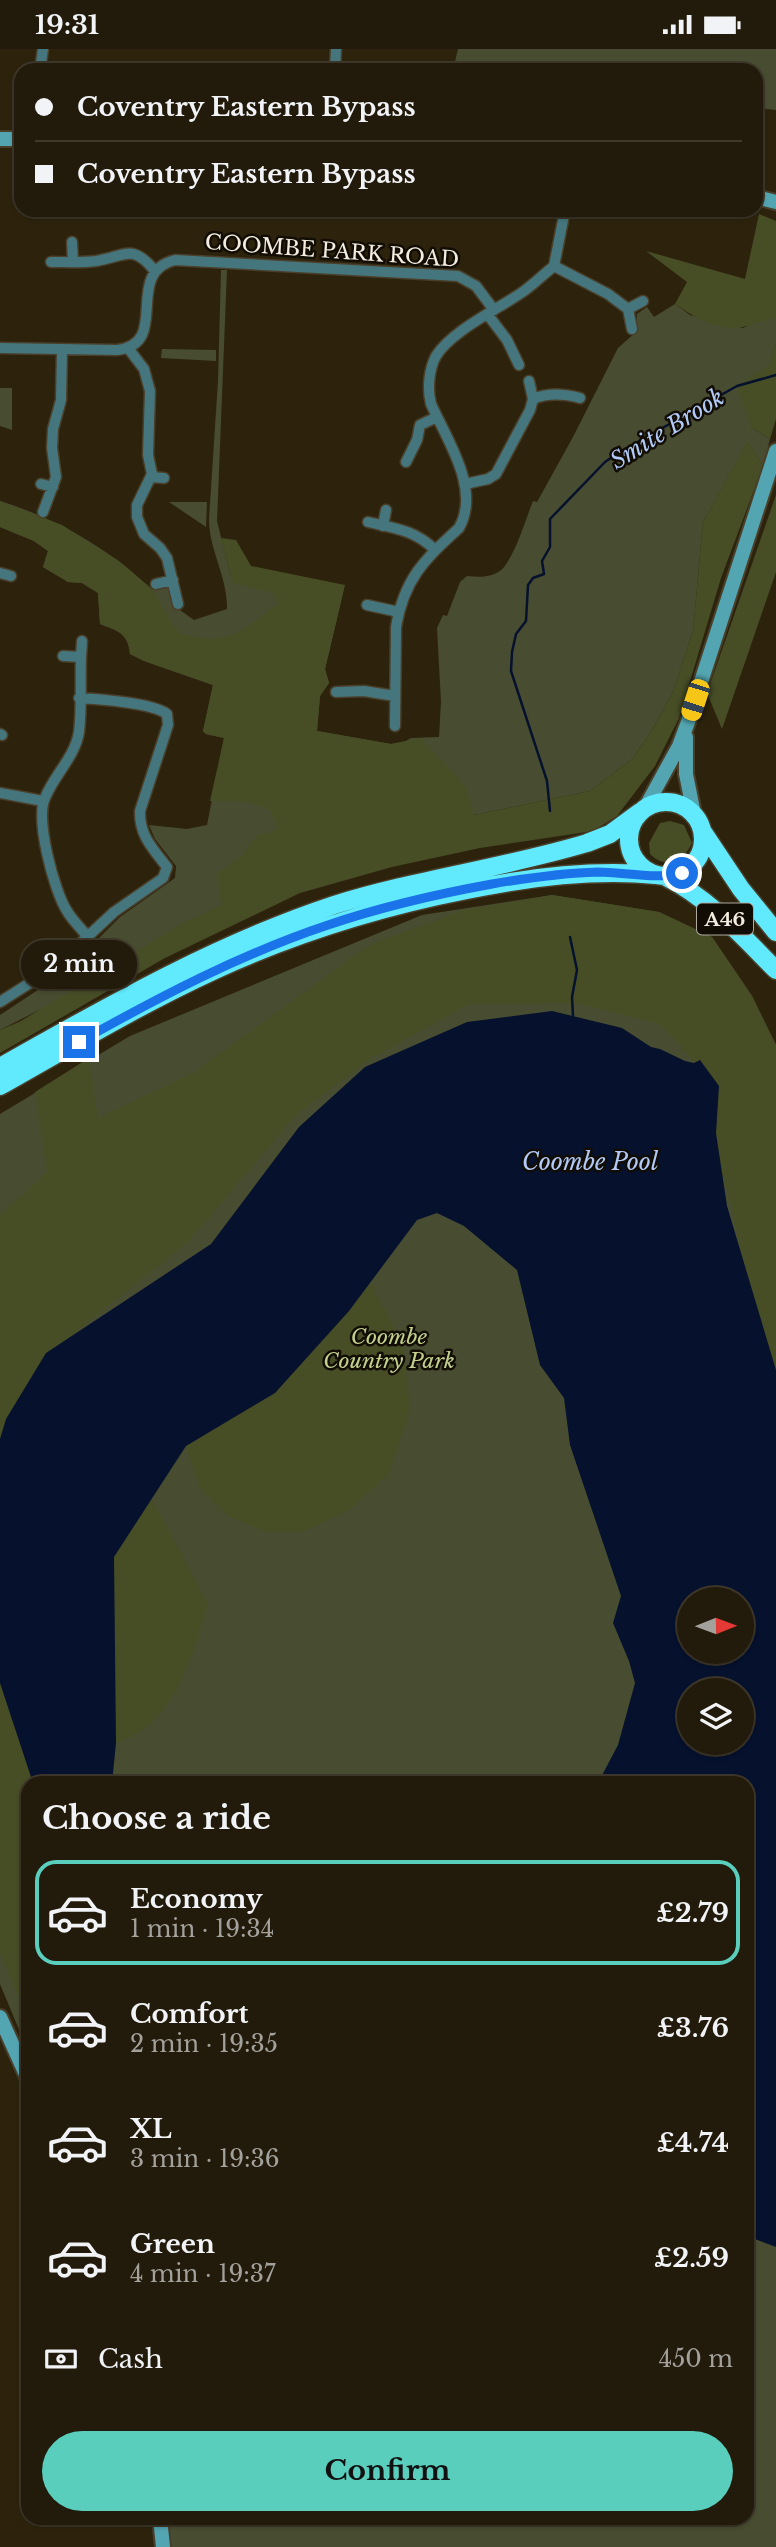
<!DOCTYPE html>
<html lang="en">
<head>
<meta charset="utf-8">
<style>
  body { margin:0; font-family:"Libre Baskerville",serif; background:#2e2718; color:#f1f3f6; height:100vh; display:flex; flex-direction:column; font-size:26px; white-space:nowrap }
  * { box-sizing:border-box; margin:0 }
  p { font-size:23px; color:#a2a19c }
  .icon { flex:none; width:38px; height:38px; fill:none; stroke:currentColor; stroke-width:2; stroke-linecap:round; stroke-linejoin:round }
  .map { position:relative; flex:1; overflow:hidden }
  .side { position:absolute; left:21px; top:1727px; width:733px; height:749px; display:flex; flex-direction:column; background:#221a0a; border-radius:21px; box-shadow:0 2px 5px #0004,0 0 0 2px #3f382b }
  .side>* { flex:none }
  .guide { position:absolute; left:14px; top:14px; width:749px; height:154px; border-radius:21px; box-shadow:0 2px 5px #0004,0 0 0 2px #3f382b; display:grid; align-content:center; height:154px; padding:0 21px; background:#221a0a }
  .needle { width:46px; rotate:89deg }
  .tools { position:absolute; left:677px; top:1538px; display:grid; gap:14px }
  .tools a { display:grid; place-items:center; width:77px; height:77px; border-radius:50%; background:#221a0a; box-shadow:0 2px 5px #0004,0 0 0 2px #3f382b; font-size:35px }
  .end { position:absolute; width:32px; height:32px; margin:-16px; border:9px solid #1a73e8; background:#fff; box-shadow:0 0 0 4px #fff }
  .from { border-radius:50% }
  .bubble { position:absolute; height:49px; border-radius:24px; background:#221a0a; box-shadow:0 2px 5px #0004,0 0 0 2px #3f382b; font-size:23px; font-weight:800; line-height:49px; text-align:center }
  .car { position:absolute; width:21px; height:42px; margin:-21px -10px; border-radius:9px; box-shadow:0 0 5px 2px #0007; background:linear-gradient(#f5c518 24%,#345 0 40%,#f5c518 0 76%,#345 0 86%,#f5c518 0) }
  .guide b { display:flex; align-items:center; gap:24px; height:66px; font-size:26px }
  .guide b+b { border-top:2px solid #3f382b }
  .guide i { width:18px; height:18px; background:#f1f3f6 }
  ul { padding:0; list-style:none }
  li { display:flex; align-items:center; gap:21px; height:105px; margin:0 14px 10px; padding:0 7px; border:4px solid transparent; border-radius:21px }
  li div { flex:1 }
  li b { display:block; font-size:26px }
  li em { font-style:normal; font-weight:800 }
  li.selected { border-color:#5acebd }
  li>.icon { width:63px; height:63px; stroke-width:1.5 }
  h2 { padding:0 21px; font-size:32px; line-height:84px }
  .pay { display:flex; align-items:center; gap:18px; height:77px; padding:0 21px; font-size:26px }
  .pay p { margin-inline-start:auto }
  .action { display:flex; gap:14px; margin-top:auto; padding:14px 21px }
  .action a { flex:1; height:80px; border-radius:42px; background:#5acebd; color:#111; font-size:28px; font-weight:800; line-height:80px; text-align:center }
  .status { display:flex; justify-content:space-between; align-items:center; height:49px; padding:0 35px; background:#221a0a; direction:ltr }
  .status svg { height:19px; fill:currentColor }
  .map>svg:first-child { display:block }
</style>
</head>
<body>
<div class="status"><b>19:31</b><svg viewBox="0 0 49 12"><path d="M0 12V9h3v3zM5 12V6h3v6zM10 12V3h3v9zM15 12V0h3v12zM26 1h20v11H26zM47 4h2v5h-2z"/></svg></div>
<div class="map">
<svg width="776" height="2498" viewBox="0 0 776 2498">
  <rect width="100%" height="100%" fill="#2d230d"/>
  <!-- green -->
  <path fill="#484d31" fill-rule="evenodd" d="M458,0H776V61L756,59V21H453Z
    M221,221H227L217,472L231,528L342,548L325,620L329,634L320,647L317,682L391,695L404,693L411,689L439,688L441,653L437,579L443,566L447,567L460,533L467,527C478,528 490,529 500,522C514,511 526,469 533,452L537,453L573,388L618,299L636,283L637,265L647,258L654,268L675,255L690,266L743,279L763,270L776,269V294L751,378L770,390L763,417L748,393L703,473L693,582L673,643L648,688L632,710L590,742L383,785L0,981V966L65,923L120,868L175,829L176,817L155,790L149,776L187,780L207,776L224,689L206,685L203,682L213,636L144,612L130,605C128,584 118,582 100,575L98,544L82,534L68,533L43,518L48,502L34,492L0,478V452C42,465 82,485 118,512C130,520 140,531 152,540L168,539L172,542L177,559L194,571L227,560C228,529 209,501 209,470L218,332Z
    M162,300L216,301V312L161,309Z
    M0,339H12V381L0,377Z
    M169,453H207L206,478Z
    M552,846L659,863L712,888L752,947L776,996V2498H168L164,2469H747V1734H28V2002L0,1935V1065L130,987L422,866ZM690,1550H742V1603H690ZM690,1642H742V1694H690Z"/>
  <!-- forest -->
  <path fill="#474e26" d="M759,165L776,172V269C764,270 755,276 743,278C719,283 694,268 675,255L687,233L646,202L745,230Z
    M776,294V370L770,390L751,378L737,337L768,317Z
    M748,392L763,417L721,529L679,669L655,717L617,767L593,782L480,799L392,818L300,844L165,909L0,1004V981L21,972L179,876L221,856L217,825L244,805L257,786L277,781L271,761L249,753L210,752L224,689L206,685L203,682L213,636L144,612L130,605C128,584 118,582 100,575L98,544L82,534L68,533L43,518L48,502L34,492L0,478V452L62,476L119,512L152,540L178,584C231,599 239,583 279,554L273,544L230,533L231,528L221,489L236,491L251,517L345,536L325,620L329,634L320,647L317,682L391,695L420,689L466,738L474,766L590,742L632,710L648,688L673,643L693,582L703,473Z
    M776,446V523L722,680L707,644Z
    M670,772L684,776L692,794C683,813 666,821 650,805L649,794L660,774Z
    M552,846L659,863L712,888L752,947L776,996V1327L748,1233L730,1151L711,1085L719,1040L660,975L576,954L469,955L370,1010L296,1066L187,1194L49,1304L0,1396V1166L47,1123L35,1043L89,1009L98,1069L193,1024L369,896L463,861Z
    M370,1234L403,1295L410,1360L389,1425L348,1462L303,1483H268L230,1468L199,1439L186,1397L275,1344L349,1262Z
    M152,1450L208,1555C195,1598 182,1650 145,1679C137,1685 126,1689 116,1694L114,1508Z
    M0,1628L34,1734H28V1968L0,1904Z"/>
  <!-- water -->
  <path fill="#05112d" fill-rule="evenodd" d="M552,962L622,979L651,998L660,1000L685,1012L694,1014L700,1011L719,1037L716,1084L727,1157L776,1321V2198L747,2187V1734H598L618,1696L635,1634L629,1612L613,1574L621,1547L570,1396L564,1349L540,1316L517,1221L464,1177L437,1164L417,1171L349,1262L275,1344L186,1397L114,1508L116,1694L112,1734H33L0,1634V1390L6,1370L46,1304L211,1195L299,1078L365,1018L467,973ZM690,1550H742V1603H690ZM690,1642H742V1694H690Z"/>
  <g fill="none" stroke-linecap="round" stroke-linejoin="round">
    <!-- stream -->
    <path stroke="#05112d" stroke-width="2.5" d="M550,762L547,732L511,622L512,603L516,585L526,572L528,536L533,529L544,525L542,512L550,498V470L605,413L618,404L737,337L776,326
      M570,888L577,921L572,948L573,967"/>
    <!-- street casing -->
    <g stroke="#493f2a" stroke-width="13">
      <path id="street" d="M41,14L43,0
        M335,21L336,0
        M72,193L73,213
        M51,213C66,213 82,214 96,212C126,207 132,194 155,222
        M554,217L608,245L628,260L632,280
        M628,260L643,252
        M488,266L507,291L519,316
        M0,299L117,301C172,295 122,224 175,211L458,227L476,237L494,261
        M128,299L144,320L150,342L148,406L152,425L137,456V468L144,485L160,499L167,509L178,555
        M529,332L533,350
        M406,413L417,391L420,376L437,368
        M151,428L164,429
        M41,435L53,438
        M465,435L488,430L496,425L530,361L533,350C547,344 565,345 580,349
        M43,463L56,428L52,399L53,380L61,351L62,301
        M368,473C394,479 415,481 435,501
        M383,477L386,461
        M0,524L11,527
        M156,535L173,531
        M367,556L399,563
        M63,607L81,608C80,632 82,658 79,683C75,708 54,726 45,749C35,770 54,842 67,862C72,871 81,879 87,887
        M81,608L82,592
        M336,643L364,642L395,647
        M395,677L396,578C404,530 424,511 459,479C481,440 447,391 431,355C427,340 429,320 436,307C451,282 500,259 524,242C535,234 544,225 554,217L565,161
        M0,685L2,686
        M0,744L43,752
        M0,953L55,918L114,863L163,829L167,818C153,800 139,786 140,762L168,676L167,665C153,654 98,650 79,649"/>
    </g>
    <!-- secondary casing -->
    <g stroke="#493f2a" stroke-width="18">
      <path id="secondary" d="M0,90H21
        M756,148L776,153
        M686,688V725L694,765
        M645,759L679,697L688,673L776,402
        M0,1968L28,2030
        M160,2469L163,2498"/>
    </g>
    <!-- highway casing -->
    <g stroke="#493f2a" stroke-width="21">
      <path id="highway" d="M629 790a37 37 0 1 1 74 0a37 37 0 1 1-74 0Z
        M703,783L741,840L776,883
        M666,828C710,850 742,887 776,921
        M0,1018C108,957 216,895 334,856C417,830 504,819 587,794L610,785L640,763
        M0,1037C71,997 141,955 215,921C296,884 380,858 467,841C529,828 593,820 656,826"/>
    </g>
    <!-- street -->
    <use href="#street" stroke="#45767e" stroke-width="10"/>
    <!-- secondary -->
    <use href="#secondary" stroke="#53a5b1" stroke-width="14"/>
    <!-- highway -->
    <use href="#highway" stroke="#61eafd" stroke-width="18"/>
  </g>
  <g fill="none" stroke-linecap="round" stroke-linejoin="round">
    <!-- route -->
    <path stroke="#1a73e8" stroke-width="9" d="M79,993C159,948 241,905 328,876C381,858 437,845 492,835C527,829 563,824 598,823C621,823 662,831 682,824"/>
  </g>
  <g text-anchor="middle" dominant-baseline="central" stroke-width="5" stroke-linejoin="round" paint-order="stroke">
    <!-- shield labels -->
    <rect fill="#110d05" stroke="#afa99e" stroke-width="2" x="697" y="854.5" width="56" height="31" rx="5"/>
    <g font-size="19" font-weight="bold" fill="#f3ecdf">
      <text x="725" y="870">A46</text>
    </g>
    <!-- street labels -->
    <g font-size="21" fill="#f3ecdf" stroke="#110d05">
      <text transform="translate(332 202) rotate(4)">COOMBE PARK ROAD</text>
    </g>
    <!-- park labels -->
    <g font-size="21" font-style="italic" fill="#c3d08c" stroke="#110d05">
      <text x="389" y="1288">Coombe<tspan x="389" dy="24">Country Park</tspan></text>
    </g>
    <!-- water labels -->
    <g font-size="23" font-style="italic" fill="#b1caf9" stroke="#110d05">
      <text transform="translate(667 380) rotate(-32)">Smite Brook</text>
      <text x="590" y="1113">Coombe Pool</text>
    </g>
  </g>
</svg>
<div class="tools">
<a><svg class="needle" viewBox="-14 -14 28 28"><path d="M0-13l5 13h-10z" fill="#e53935"/><path d="M0 13l5-13h-10z" fill="#a2a19c"/></svg></a>
<a><svg class="icon" aria-label="layers" viewBox="0 0 24 24"><path d="M12 4l9 5-9 5-9-5zM3 14l9 5 9-5"/></svg></a>
</div>
<i class="end from" style="left:682px;top:824px"></i>
<i class="end" style="left:79px;top:993px"></i>
<div class="bubble" style="left:21px;top:891px;width:116px">2 min</div>
<i class="car" style="left:695px;top:651px;rotate:198deg"></i>
<div class="guide">
<b><i class="from"></i>Coventry Eastern Bypass</b>
<b><i></i>Coventry Eastern Bypass</b>
</div>
<section class="side">
<h2>Choose a ride</h2>
<ul>
<li class="selected"><svg class="icon" aria-label="car" viewBox="0 0 24 24"><path d="M5 17H2v-5l4-1 3-4h7l3 4 3 1v5h-3M9 17h6M6 11h13"/><circle cx="7" cy="17" r="2"/><circle cx="17" cy="17" r="2"/></svg><div><b>Economy</b><p>1 min · 19:34</p></div><em>£2.79</em></li>
<li><svg class="icon" aria-label="car" viewBox="0 0 24 24"><path d="M5 17H2v-5l4-1 3-4h7l3 4 3 1v5h-3M9 17h6M6 11h13"/><circle cx="7" cy="17" r="2"/><circle cx="17" cy="17" r="2"/></svg><div><b>Comfort</b><p>2 min · 19:35</p></div><em>£3.76</em></li>
<li><svg class="icon" aria-label="car" viewBox="0 0 24 24"><path d="M5 17H2v-5l4-1 3-4h7l3 4 3 1v5h-3M9 17h6M6 11h13"/><circle cx="7" cy="17" r="2"/><circle cx="17" cy="17" r="2"/></svg><div><b>XL</b><p>3 min · 19:36</p></div><em>£4.74</em></li>
<li><svg class="icon" aria-label="car" viewBox="0 0 24 24"><path d="M5 17H2v-5l4-1 3-4h7l3 4 3 1v5h-3M9 17h6M6 11h13"/><circle cx="7" cy="17" r="2"/><circle cx="17" cy="17" r="2"/></svg><div><b>Green</b><p>4 min · 19:37</p></div><em>£2.59</em></li>
</ul>
<div class="pay"><svg class="icon" aria-label="cash" viewBox="0 0 24 24"><path d="M3 7h18v10H3z"/><circle cx="12" cy="12" r="2"/></svg>Cash<p>450 m</p></div>
<div class="action"><a>Confirm</a></div>
</section>
</div>
</body>
</html>
